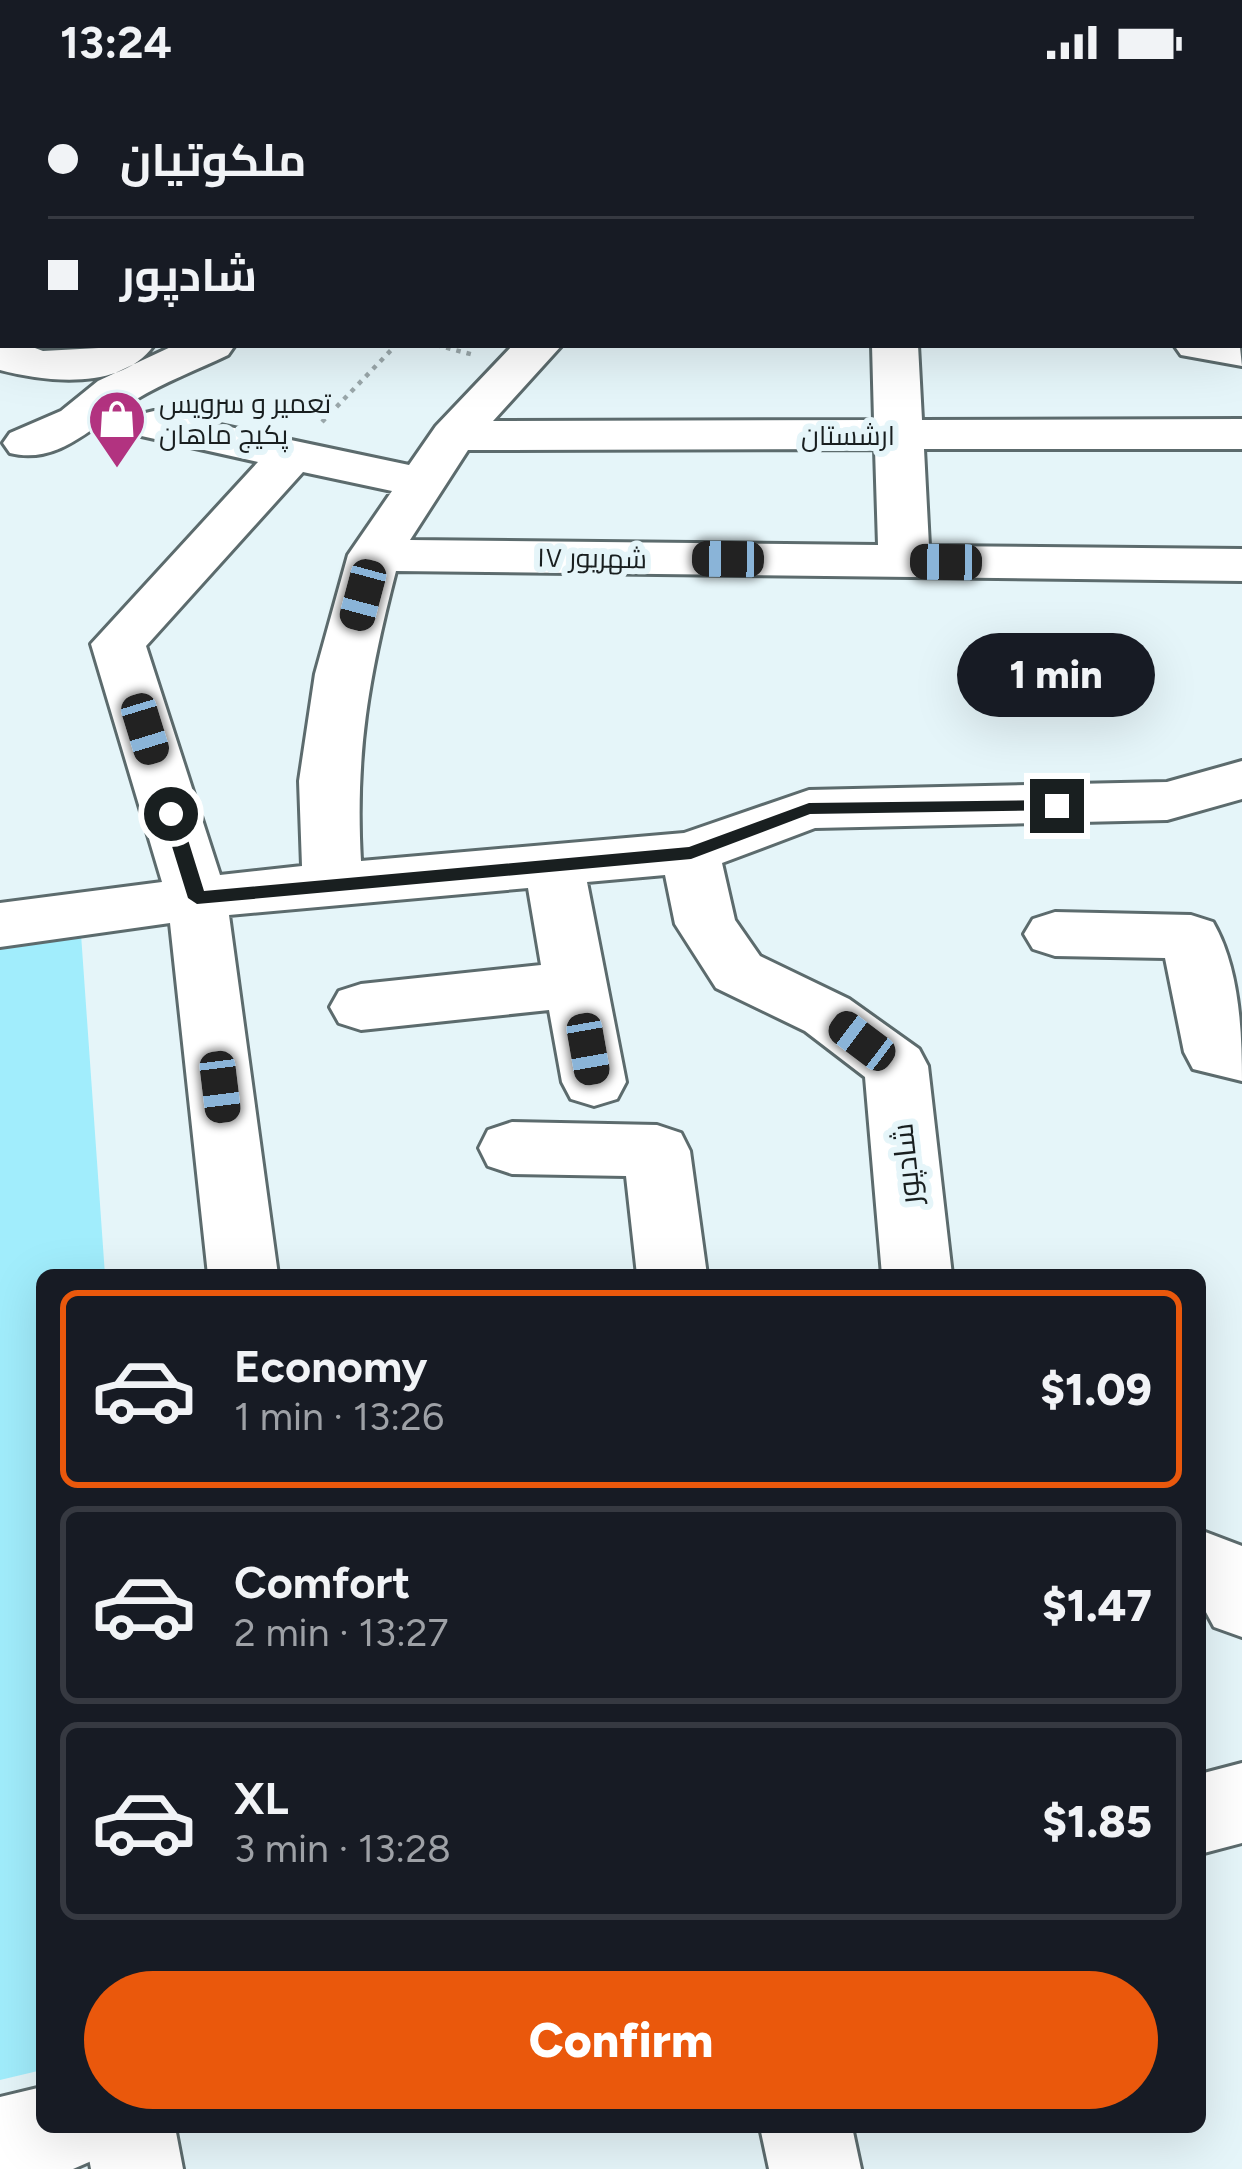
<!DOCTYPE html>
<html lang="en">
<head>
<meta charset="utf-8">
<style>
  body { margin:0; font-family:Figtree,Cairo,sans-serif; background:#20242c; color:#f1f3f6; height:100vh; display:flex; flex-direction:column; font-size:45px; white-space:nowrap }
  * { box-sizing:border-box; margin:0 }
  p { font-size:39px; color:#9ea1a6 }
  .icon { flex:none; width:66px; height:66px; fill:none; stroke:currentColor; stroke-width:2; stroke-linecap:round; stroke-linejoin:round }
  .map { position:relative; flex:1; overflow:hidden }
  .sheet { position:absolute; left:36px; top:1185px; width:1170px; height:864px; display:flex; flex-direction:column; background:#171b24; border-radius:18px; box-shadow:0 12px 48px #0002 }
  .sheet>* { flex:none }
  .hud { position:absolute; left:0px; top:0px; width:1242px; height:264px; box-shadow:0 12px 48px #0002; display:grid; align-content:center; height:264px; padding:0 48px; background:#171b24 }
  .end { position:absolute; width:54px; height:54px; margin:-27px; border:15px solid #191f20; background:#fff; box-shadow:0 0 0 6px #fff }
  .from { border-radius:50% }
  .bubble { position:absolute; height:84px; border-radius:42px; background:#171b24; box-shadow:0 12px 48px #0002; font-size:39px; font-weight:800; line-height:84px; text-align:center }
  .car { position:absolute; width:36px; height:72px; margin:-36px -18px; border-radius:15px; box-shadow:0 0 9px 3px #0007; background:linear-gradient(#222 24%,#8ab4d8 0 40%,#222 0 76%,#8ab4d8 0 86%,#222 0) }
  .hud b { display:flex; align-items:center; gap:42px; height:114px; font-size:45px }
  .hud b+b { border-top:3px solid #363941 }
  .hud i { width:30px; height:30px; background:#f1f3f6 }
  ul { padding:21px 0 0; list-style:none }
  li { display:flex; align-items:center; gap:36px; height:198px; margin:0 24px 18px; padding:0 24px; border:6px solid #363941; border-radius:18px }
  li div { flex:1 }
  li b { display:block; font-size:45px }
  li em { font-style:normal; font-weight:800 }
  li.active { border-color:#ea580c }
  li>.icon { width:108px; height:108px; stroke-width:1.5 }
  .primary-button { display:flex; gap:24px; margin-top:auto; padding:24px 48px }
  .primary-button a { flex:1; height:138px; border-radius:72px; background:#ea580c; color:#fff; font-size:48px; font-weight:800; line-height:138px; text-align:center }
  .status { display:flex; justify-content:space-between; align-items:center; height:84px; padding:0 60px; background:#171b24; direction:ltr }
  .status svg { height:33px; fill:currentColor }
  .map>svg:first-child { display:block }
</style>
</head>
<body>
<div class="status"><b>13:24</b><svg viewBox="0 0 49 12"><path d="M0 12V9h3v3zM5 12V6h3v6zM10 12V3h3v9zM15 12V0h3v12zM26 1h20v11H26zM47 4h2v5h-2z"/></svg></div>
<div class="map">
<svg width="1242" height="2085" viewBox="0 0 1242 2085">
  <rect width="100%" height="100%" fill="#e5f5f9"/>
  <!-- green -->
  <path fill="#a1edfc" d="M80,836L105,1191H42V1986L0,1996V851Z"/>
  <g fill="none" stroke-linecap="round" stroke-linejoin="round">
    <!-- minor casing -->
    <g stroke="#5c6b6d" stroke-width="6">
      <path id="minor" d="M399,0H441L397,3Z
        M749,0H792L794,3H751Z
        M0,8H3V32H0Z
        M1239,100H1242V126H1239Z
        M0,114H3V140H0Z
        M1239,254L1242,282L1181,271L1174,261H1239Z
        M513,261H562L493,337L874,336L872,261H918L922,336L1242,335V365H924L929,462L1242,465V497L396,487C369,591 355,669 361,777L684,749L809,706L1167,698L1242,677V715L1167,736L815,744L722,779L735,836L760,872L849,915L919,965L928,982L952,1191H882L865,993L805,947L716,904L675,840L665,791L587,798L626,998L617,1015L594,1022L571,1015L562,998L549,926L361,946L339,939L330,923L339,907L361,900L541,881L528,804L229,831L278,1191H208L170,839L0,863V819L162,798L91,560L258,378L137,351L130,341L137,331L154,327L409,381L436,342ZM875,365L878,461L410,456L468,366ZM303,388L392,407L348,471L315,590L299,697L302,782L220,791L146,562Z
        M1055,828L1191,831L1213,838C1239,883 1242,945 1242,997L1193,985L1184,968L1165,874L1055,872L1033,865L1024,850L1033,835Z
        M512,1038L657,1041L681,1049L690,1067L707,1191H637L626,1092L512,1090L488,1082L479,1064L488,1046Z
        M1200,1446L1242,1462V1553L1214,1543L1200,1517Z
        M83,2043H175L183,2085H91Z
        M760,2043H852L861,2085H769Z"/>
    </g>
    <!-- major casing -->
    <g stroke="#5c6b6d" stroke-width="6">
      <path id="major" d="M95,0H135L94,3Z
        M149,0H189L148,3Z
        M1137,0H1183L1135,3Z
        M1217,0H1242V13L1239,3H1215Z
        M0,244L3,261H27L43,267L154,261C122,307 46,298 0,286Z
        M175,261H235L228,271C197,286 164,298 135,316C96,338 60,382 10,369L3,359L10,349L61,327L98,297Z
        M1242,1679V1759L1200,1770V1690Z
        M42,2003V2043H110L96,2075L73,2085H0V2013Z"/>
    </g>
    <!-- path -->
    <path stroke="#9aa7aa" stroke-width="4.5" stroke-dasharray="4.5 6" stroke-linecap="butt" d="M436,261L474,271
      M322,338L396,261"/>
    <!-- minor -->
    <use href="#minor" fill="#fff" fill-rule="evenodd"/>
    <!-- major -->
    <use href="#major" fill="#fff" fill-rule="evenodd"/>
  </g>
  <!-- route -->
  <path fill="#191f20" d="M1057,716L1063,718V726L810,730L691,775L197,820L188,814L162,730L171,724L180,730L204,807L689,763L809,719Z"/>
  <!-- icons -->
  <defs>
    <g id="shop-pin" transform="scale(3)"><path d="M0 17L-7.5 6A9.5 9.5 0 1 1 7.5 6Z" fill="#b23380" stroke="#e5f5f9"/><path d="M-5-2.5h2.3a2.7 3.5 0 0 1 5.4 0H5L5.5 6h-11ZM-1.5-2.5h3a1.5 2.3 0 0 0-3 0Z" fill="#fff"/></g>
  </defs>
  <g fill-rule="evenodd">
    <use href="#shop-pin" x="117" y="335"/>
  </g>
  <g text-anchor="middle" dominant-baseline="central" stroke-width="12" stroke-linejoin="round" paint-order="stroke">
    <!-- far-poi labels -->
    <g font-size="27" fill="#191f20" stroke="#e5f5f9" text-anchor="start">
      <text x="159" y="319">تعمیر و سرویس<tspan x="159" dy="31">پکیج ماهان</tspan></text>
    </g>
    <!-- far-street labels -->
    <g font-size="27" fill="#191f20" stroke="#e5f5f9">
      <text x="848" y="351">ارشستان</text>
      <text transform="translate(592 474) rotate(1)">۱۷ شهریور</text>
    </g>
    <!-- street labels -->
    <g font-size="30" fill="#191f20" stroke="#e5f5f9">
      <text transform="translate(906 1080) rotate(-96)">شادپور</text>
    </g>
  </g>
</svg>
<i class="end from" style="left:171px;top:730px"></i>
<i class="end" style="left:1057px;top:722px"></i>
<div class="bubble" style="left:957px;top:549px;width:198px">1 min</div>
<i class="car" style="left:728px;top:475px;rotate:271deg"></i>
<i class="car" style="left:946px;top:478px;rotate:271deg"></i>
<i class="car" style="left:363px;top:511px;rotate:195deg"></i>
<i class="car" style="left:145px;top:645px;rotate:163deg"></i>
<i class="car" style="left:862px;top:957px;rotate:307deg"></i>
<i class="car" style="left:588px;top:965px;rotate:170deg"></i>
<i class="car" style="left:220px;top:1003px;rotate:173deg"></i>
<div class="hud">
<b><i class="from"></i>ملکوتیان</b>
<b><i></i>شادپور</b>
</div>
<section class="sheet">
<ul>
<li class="active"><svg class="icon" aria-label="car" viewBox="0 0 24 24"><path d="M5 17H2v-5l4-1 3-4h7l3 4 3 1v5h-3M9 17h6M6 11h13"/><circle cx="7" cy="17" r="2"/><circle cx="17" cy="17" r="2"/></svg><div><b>Economy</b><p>1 min · 13:26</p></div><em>$1.09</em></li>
<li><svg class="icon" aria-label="car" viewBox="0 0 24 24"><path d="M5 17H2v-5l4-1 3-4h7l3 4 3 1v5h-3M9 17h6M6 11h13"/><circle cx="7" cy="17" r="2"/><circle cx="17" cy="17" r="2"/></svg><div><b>Comfort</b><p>2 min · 13:27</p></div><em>$1.47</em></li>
<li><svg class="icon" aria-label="car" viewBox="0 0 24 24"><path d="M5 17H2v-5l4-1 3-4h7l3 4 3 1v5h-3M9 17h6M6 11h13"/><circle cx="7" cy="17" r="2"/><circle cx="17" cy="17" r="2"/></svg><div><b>XL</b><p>3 min · 13:28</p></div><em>$1.85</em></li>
</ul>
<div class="primary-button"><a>Confirm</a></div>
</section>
</div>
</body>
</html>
